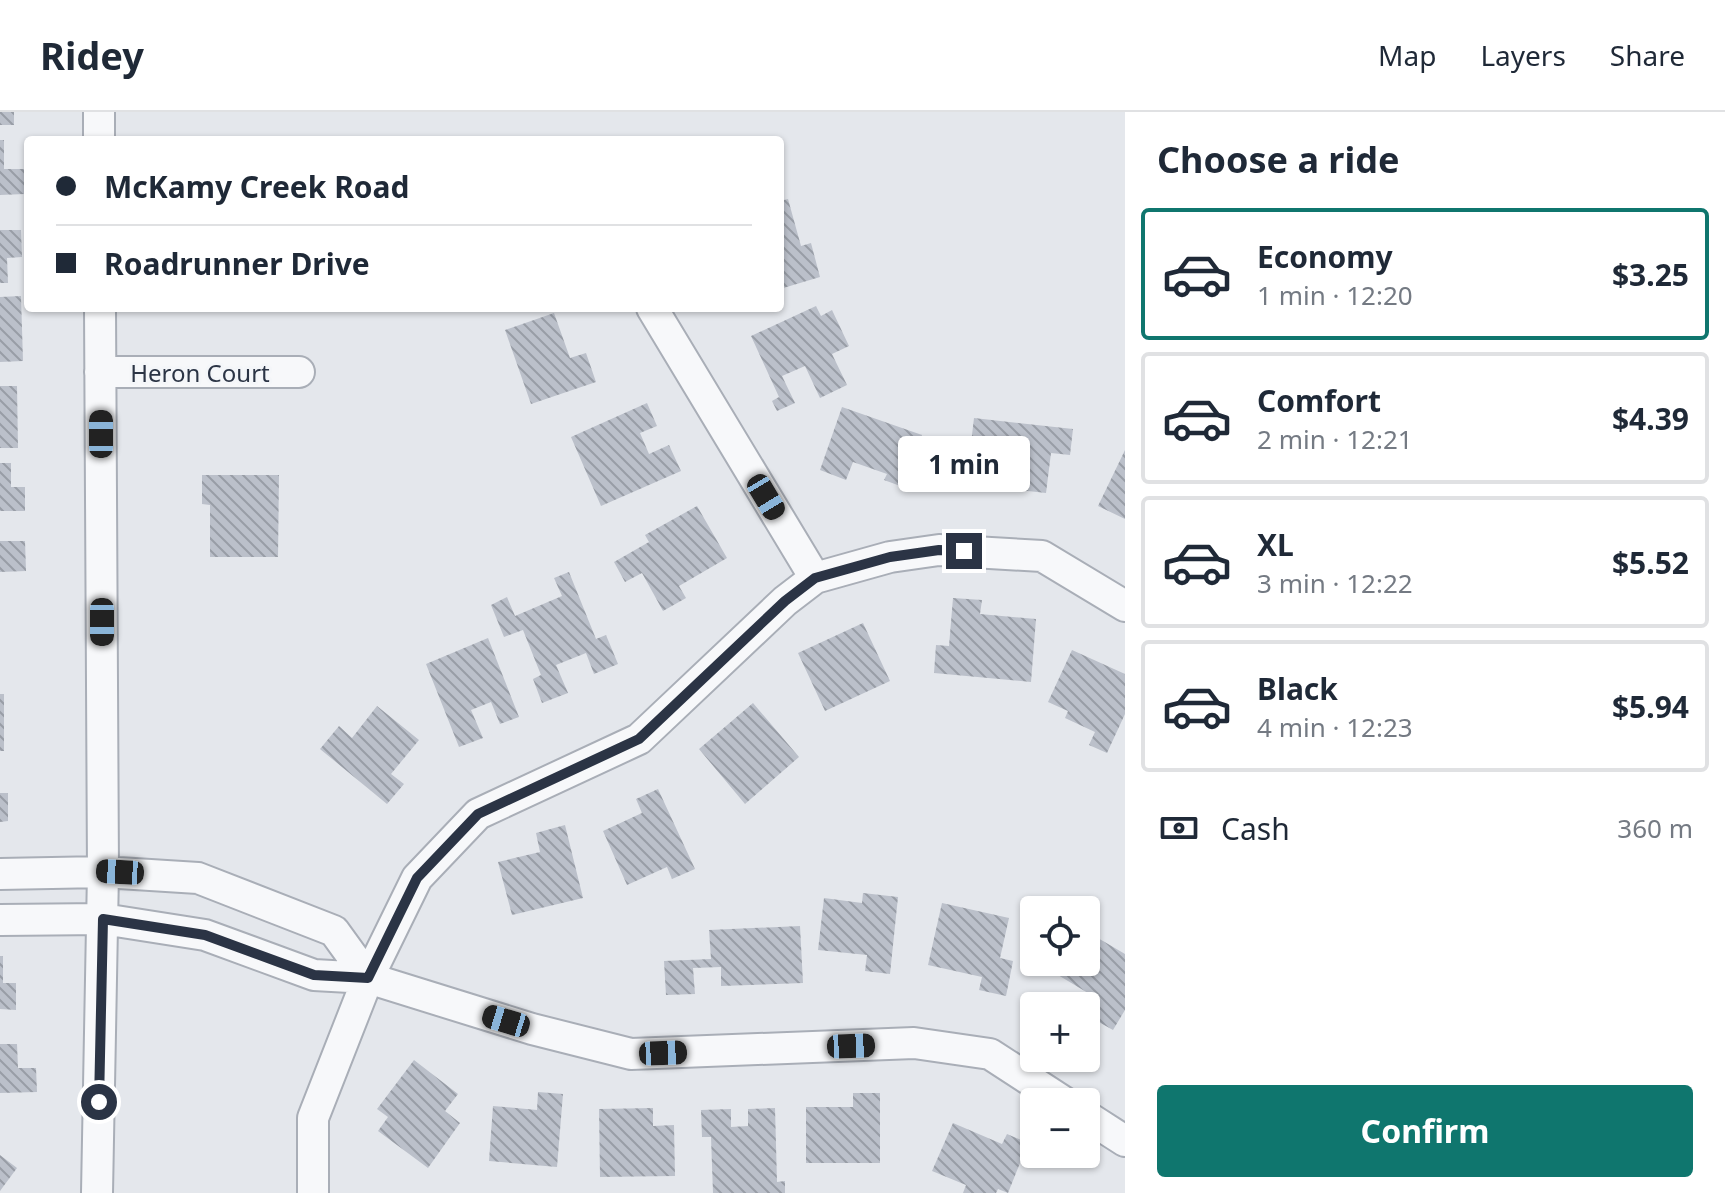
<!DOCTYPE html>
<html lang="en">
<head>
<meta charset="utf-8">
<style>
  body { margin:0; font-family:"Noto Sans",sans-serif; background:#f2f2f3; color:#1f2937; height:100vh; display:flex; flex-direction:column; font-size:30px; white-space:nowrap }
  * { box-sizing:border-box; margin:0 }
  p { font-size:26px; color:#747a83 }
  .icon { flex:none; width:44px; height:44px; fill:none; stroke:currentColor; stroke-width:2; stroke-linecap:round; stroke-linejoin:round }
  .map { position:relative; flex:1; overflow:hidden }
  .details { display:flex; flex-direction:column; background:#fff; width:600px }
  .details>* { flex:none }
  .top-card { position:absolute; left:24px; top:24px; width:760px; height:176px; border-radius:8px; box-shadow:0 2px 6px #0004; display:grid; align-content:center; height:176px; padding:0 32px; background:#fff }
  .fabs { position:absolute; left:1020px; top:784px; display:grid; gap:16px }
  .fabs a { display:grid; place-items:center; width:80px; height:80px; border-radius:8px; background:#fff; box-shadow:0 2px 6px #0004; font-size:40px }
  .end { position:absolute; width:36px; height:36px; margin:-18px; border:10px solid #2b3445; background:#fff; box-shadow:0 0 0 4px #fff }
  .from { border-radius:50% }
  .bubble { position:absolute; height:56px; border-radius:8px; background:#fff; box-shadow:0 2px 6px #0004; font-size:26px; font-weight:700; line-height:56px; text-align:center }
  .car { position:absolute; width:24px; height:48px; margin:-24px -12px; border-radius:10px; box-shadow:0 0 6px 2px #0007; background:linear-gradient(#222 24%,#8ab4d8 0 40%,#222 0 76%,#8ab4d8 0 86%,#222 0) }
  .top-card b { display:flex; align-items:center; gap:28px; height:76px; font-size:30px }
  .top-card b+b { border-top:2px solid #e0e1e3 }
  .top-card i { width:20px; height:20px; background:#1f2937 }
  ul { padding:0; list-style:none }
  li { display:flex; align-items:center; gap:24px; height:132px; margin:0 16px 12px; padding:0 16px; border:4px solid #e0e1e3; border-radius:8px }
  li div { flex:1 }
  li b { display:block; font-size:30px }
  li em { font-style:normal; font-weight:700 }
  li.on { border-color:#0f766e }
  li>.icon { width:72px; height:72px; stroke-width:1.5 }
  h2 { padding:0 32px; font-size:36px; line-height:96px }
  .pay { display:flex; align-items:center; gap:20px; height:88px; padding:0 32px; font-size:30px }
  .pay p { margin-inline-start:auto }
  .primary-button { display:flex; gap:16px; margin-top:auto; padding:16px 32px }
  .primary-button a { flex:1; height:92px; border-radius:8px; background:#0f766e; color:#fff; font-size:32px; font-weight:700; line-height:92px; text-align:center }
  header { display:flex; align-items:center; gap:48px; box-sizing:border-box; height:112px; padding:0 40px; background:#fff; border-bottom:2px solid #e0e1e3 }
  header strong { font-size:38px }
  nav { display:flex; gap:44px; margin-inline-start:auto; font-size:28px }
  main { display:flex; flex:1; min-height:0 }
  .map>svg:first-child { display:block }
</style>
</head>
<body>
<header>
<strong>Ridey</strong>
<nav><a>Map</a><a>Layers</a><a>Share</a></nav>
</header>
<main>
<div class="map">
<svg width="1125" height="1081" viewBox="0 0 1125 1081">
  <defs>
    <pattern id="building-back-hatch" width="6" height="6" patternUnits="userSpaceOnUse" patternTransform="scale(2)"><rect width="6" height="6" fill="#bbc0ca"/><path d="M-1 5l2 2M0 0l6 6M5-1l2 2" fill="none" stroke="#989da6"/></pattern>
  </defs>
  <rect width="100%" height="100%" fill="#e4e7ec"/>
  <!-- building -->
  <path fill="url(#building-back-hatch)" d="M0,0H14V13H0Z
    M0,28H4V57H25V82L0,83Z
    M788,87L801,134L811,131L820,165L780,177V89Z
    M0,118H21L22,145L7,146L8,171H0Z
    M21,184L23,249L0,250V185Z
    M816,194L821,204L832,198L849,234L832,242L847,273L820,286L805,254L782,264L795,291L777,299L772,289L779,285L751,224Z
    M554,201L570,246L586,241L596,270L531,292L505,218Z
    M0,274H17L18,336H0Z
    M647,291L657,314L640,321L649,342L669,333L681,359L601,394L571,325Z
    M842,295L922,323L903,375L884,368L887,362L853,350L846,368L820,358Z
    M974,306L1073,317L1070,343L1051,341L1046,381L1019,378L1021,363L968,357Z
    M1125,338V407L1098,394Z
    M0,351H11V375H25V399H0Z
    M202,363H279L278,445H210V393L202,392Z
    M697,394L727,446L679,474L686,486L663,499L642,461L625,470L614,450L649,430L645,423Z
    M0,429H25L26,459L0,460Z
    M569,460L596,527L606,523L618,552L594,562L586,541L556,553L568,581L542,591L533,567L541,563L523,518L504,525L491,493L507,485L515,504L562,484L554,466Z
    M953,486L982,488L980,502L1036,507L1031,570L934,561L936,533L949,534Z
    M863,511L890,569L825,599L798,541Z
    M488,526L519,605L500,612L491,590L471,598L483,626L459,635L426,552Z
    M1072,538L1125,562V602L1107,641L1089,633L1095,620L1065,606L1068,599L1048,590Z
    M0,582H4V639H0Z
    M753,591L799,645L745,692L699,637Z
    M377,594L419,628L391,662L404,672L387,692L320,637L339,614L352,626Z
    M658,677L695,757L672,767L667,755L627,773L603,719L642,701L636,687Z
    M0,681H8V709L0,710Z
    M565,713L583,786L512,803L498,750L540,740L536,721Z
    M863,781L898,785L890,862L865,859L867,843L818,838L824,786L862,791Z
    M942,791L1009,806L1000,846L1013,849L1006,884L979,878L982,865L928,853Z
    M800,814L803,871L721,874V855L693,856L695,882L666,883L664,849L711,847L709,818Z
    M1086,819L1125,842V898L1113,918L1088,904L1098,887L1053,860L1058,850H1086Z
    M0,844H3V871H16V898L0,897Z
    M0,932H17L18,956H36L37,980L0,981Z
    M414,948L458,982L445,999L460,1011L428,1056L378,1019L388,1005L377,997Z
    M538,980L563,982L557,1055L489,1049L493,994L537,998Z
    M853,981H880V1051H806V995H853Z
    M653,996V1014L674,1013L675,1064L600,1065L599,997Z
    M775,996L777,1070L785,1069V1081H713L711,1025H702L701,998L731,997V1015L748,1014V997Z
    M953,1011L1002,1032L1007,1022L1028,1031L1008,1081L998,1077L996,1081H963L966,1073L932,1059Z
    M0,1043L17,1056L0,1079Z"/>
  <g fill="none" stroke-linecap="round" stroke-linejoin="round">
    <!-- minor casing -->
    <g stroke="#a9aeb7" stroke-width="34">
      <path id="minor" d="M99,0V28
        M652,196L815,466
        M100,260H299
        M0,762L103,760L198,766L334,819L368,866
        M0,808L103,807L205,823L314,863L368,866L532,917L631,942L914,931L990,942L1064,990
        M1086,1004L1125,1029
        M97,1081L103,760L100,196
        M313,1081V1006L368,866L417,766L478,702L639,627L785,489L815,466L890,445L939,438L1042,444L1125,494"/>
    </g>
    <!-- minor -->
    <use href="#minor" stroke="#f7f8fa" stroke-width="30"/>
  </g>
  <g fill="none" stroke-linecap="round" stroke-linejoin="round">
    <!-- route -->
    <path stroke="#2b3445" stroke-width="10" d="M99,990L103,807L205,823L314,863L368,866L417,766L478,702L639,627L785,489L815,466L890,445L939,438L964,439"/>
  </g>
  <g text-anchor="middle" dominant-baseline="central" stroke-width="6" stroke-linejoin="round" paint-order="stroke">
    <!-- street labels -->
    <g font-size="24" fill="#2b3445" stroke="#f4f6f9">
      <text x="200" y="260">Heron Court</text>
    </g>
  </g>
</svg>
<div class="fabs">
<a><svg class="icon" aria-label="locate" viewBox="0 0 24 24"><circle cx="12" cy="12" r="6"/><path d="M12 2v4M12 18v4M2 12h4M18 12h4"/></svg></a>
<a>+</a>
<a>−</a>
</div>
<i class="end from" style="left:99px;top:990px"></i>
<i class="end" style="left:964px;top:439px"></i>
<div class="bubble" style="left:898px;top:324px;width:132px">1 min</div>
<i class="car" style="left:101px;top:322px;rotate:0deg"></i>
<i class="car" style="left:766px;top:385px;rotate:149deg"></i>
<i class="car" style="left:102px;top:510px;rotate:180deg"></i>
<i class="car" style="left:120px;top:760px;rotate:273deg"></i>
<i class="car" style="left:506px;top:909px;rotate:287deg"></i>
<i class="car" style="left:851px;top:934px;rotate:88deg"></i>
<i class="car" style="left:663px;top:941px;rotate:88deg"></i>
<div class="top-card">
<b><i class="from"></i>McKamy Creek Road</b>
<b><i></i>Roadrunner Drive</b>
</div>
</div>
<section class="details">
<h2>Choose a ride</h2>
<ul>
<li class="on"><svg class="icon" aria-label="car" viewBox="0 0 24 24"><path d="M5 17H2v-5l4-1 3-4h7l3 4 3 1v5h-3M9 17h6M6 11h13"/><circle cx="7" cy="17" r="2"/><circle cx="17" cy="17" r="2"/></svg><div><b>Economy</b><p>1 min · 12:20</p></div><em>$3.25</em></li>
<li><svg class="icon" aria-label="car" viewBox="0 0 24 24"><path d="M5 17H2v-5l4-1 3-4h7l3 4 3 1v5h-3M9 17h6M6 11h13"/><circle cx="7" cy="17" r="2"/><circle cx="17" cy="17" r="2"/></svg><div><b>Comfort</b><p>2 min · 12:21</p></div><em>$4.39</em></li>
<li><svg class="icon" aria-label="car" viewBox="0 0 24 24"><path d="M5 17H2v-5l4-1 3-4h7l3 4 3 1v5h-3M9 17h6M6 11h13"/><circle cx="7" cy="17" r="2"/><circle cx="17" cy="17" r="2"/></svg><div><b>XL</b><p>3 min · 12:22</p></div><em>$5.52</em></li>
<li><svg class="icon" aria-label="car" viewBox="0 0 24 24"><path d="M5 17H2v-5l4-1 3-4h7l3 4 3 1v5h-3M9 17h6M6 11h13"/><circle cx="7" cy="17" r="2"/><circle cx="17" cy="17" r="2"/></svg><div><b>Black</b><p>4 min · 12:23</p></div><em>$5.94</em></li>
</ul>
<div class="pay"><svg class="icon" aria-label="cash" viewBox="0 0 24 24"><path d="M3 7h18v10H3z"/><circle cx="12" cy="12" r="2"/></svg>Cash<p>360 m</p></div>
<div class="primary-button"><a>Confirm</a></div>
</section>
</main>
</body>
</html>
